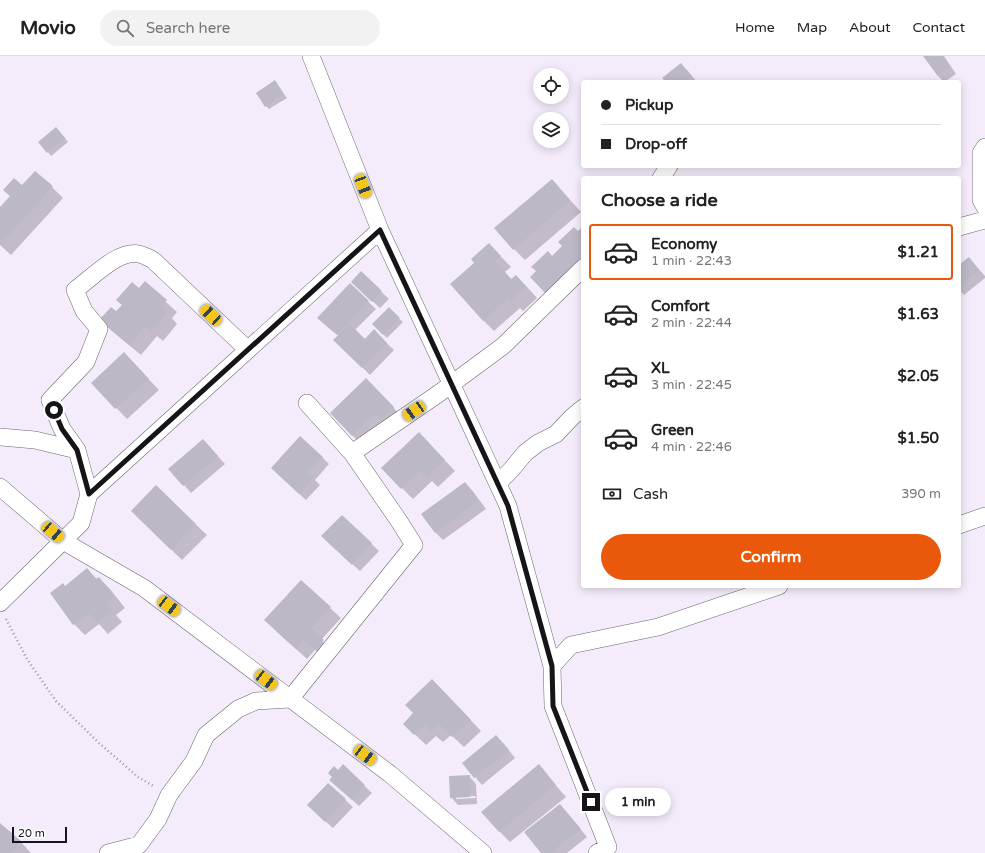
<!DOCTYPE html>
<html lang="en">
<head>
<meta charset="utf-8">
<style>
  body { margin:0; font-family:"Varela Round",sans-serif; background:#f2f2f2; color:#222; height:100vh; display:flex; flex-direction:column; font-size:15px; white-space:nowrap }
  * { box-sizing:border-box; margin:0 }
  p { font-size:13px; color:#767676 }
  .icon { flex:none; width:22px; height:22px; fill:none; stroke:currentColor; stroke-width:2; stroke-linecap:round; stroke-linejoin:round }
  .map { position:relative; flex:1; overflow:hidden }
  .sheet { position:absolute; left:581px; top:120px; width:380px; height:412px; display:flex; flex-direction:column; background:#fff; border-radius:4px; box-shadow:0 2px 10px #0003 }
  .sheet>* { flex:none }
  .banner { position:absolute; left:581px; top:24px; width:380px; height:88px; border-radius:4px; box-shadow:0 2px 10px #0003; display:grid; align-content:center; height:88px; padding:0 20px; background:#fff }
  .controls { position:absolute; left:533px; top:12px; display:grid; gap:8px }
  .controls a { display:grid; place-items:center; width:36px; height:36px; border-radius:50%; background:#fff; box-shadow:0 2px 10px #0003; font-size:20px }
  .scale { position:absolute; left:12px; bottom:10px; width:55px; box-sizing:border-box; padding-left:4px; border:2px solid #171419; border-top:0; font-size:11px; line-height:14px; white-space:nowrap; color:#171419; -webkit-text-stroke:3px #fff; paint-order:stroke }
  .end { position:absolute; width:18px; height:18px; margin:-9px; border:5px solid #171419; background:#fff; box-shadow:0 0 0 2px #fff }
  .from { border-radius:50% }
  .bubble { position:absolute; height:28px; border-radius:14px; background:#fff; box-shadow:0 2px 10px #0003; font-size:13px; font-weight:700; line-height:28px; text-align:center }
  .car { position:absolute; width:12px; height:24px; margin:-12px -6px; border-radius:5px; box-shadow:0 0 3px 1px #0007; background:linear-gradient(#f5c518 24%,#345 0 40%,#f5c518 0 76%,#345 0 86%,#f5c518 0) }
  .banner b { display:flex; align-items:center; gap:14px; height:38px; font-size:15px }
  .banner b+b { border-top:1px solid #e0e0e0 }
  .banner i { width:10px; height:10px; background:#222 }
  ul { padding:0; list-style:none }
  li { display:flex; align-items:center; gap:12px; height:56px; margin:0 8px 6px; padding:0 12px; border:2px solid transparent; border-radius:4px }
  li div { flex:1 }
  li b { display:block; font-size:15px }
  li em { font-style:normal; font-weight:700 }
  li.current { border-color:#ea580c }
  li>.icon { width:36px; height:36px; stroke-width:1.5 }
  h2 { padding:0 20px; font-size:18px; line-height:48px }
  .pay { display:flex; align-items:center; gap:10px; height:44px; padding:0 20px; font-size:15px }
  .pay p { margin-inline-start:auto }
  .action { display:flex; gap:8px; margin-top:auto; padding:8px 20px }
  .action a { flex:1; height:46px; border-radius:24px; background:#ea580c; color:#fff; font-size:16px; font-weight:700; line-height:46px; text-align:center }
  header { display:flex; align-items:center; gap:24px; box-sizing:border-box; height:56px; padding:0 20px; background:#fff; border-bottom:1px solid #e0e0e0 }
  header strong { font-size:19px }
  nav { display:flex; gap:22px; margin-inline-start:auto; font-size:14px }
  .search { width:280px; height:36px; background:#f2f2f2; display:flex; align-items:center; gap:10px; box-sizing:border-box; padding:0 14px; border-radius:22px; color:#767676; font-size:15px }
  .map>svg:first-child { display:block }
</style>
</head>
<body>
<header>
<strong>Movio</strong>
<div class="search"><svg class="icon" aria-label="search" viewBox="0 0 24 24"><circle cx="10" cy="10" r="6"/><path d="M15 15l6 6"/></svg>Search here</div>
<nav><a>Home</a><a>Map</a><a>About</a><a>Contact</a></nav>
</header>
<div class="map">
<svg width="985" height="797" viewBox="0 0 985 797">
  <rect width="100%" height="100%" fill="#f4ecfa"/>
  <!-- shadow -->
  <path fill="#0003" fill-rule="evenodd" d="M925,0H944L956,18L944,26L937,19Z
    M681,8L688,15L697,26H667Z
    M275,26L287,42L269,53L266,50Z
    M59,75L68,86L51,100L48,96Z
    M552,124L581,156L525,204L514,193Z
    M22,130L52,131L63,142L11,199L0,189V152L11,141L4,134Z
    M489,188L511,211L505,216L512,224L527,231L537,242L523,255L520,252L494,275L483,264L476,207Z
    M969,202L985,220V222L964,239L959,234V210Z
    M361,217L389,243L380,252L359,233Z
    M145,227L177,256L172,262L177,268L163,285L157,280L141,299L112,275L101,264L116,257Z
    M350,229L376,253L355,274L365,284L374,275L394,294L370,319L335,284L339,280L326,269Z
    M389,253L403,266L387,282L373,268Z
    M135,309L159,334L127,363L92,327Z
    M377,334L404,363L363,390L352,379Z
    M203,384L225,408L191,437L170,413Z
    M430,389L455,415L438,431L432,425L413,443L402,432Z
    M322,401L329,408L315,424L320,429L306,444L279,419Z
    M465,427L472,434L486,453L443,484L436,477L423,459Z
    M156,431L207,479L182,504L143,466Z
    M342,460L379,495L360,515L330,488Z
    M87,513L97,523L99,522L110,533L125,552L116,559L122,566L108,578L99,568L85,579L74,568L51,537L65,531Z
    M330,552L341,562L321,584L334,596L326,604L315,594L307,603L276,575Z
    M443,635L481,675L464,691L451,679L443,686L436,680L426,689L404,668Z
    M503,687L515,702L482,729L463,707Z
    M343,710L372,737L359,750L338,731V715Z
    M539,710L566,741L510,786L499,775Z
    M469,720L476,728L477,748L458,749L451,741ZM475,740L476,742L456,743V741Z
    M328,728L353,751L333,772L315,756Z
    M560,749L587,781L567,797H542Z
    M0,768L21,786L31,797H0Z"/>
  <!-- building -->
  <path fill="#bdb8c6" d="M923,0H943L950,11L937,19Z
    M681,7L691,20L683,26H666L662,22Z
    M275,24L284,38L265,51L256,37Z
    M56,71L65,82L47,97L38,86Z
    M35,115L53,130L0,189V151L10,140L3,134L14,122L22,129Z
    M552,123L570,144L513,194L494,172Z
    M583,170V201L545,237L530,221L536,215L531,211L548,195L552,200L562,190L558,186L574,171L578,175Z
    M489,187L501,200L495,205L511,223L516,219L527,231L511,244L509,241L483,265L450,228L474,207L471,203Z
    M969,201L979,214L959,230V209Z
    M361,215L382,235L372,246L351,226Z
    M145,225L167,244L161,251L167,256L151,275L145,270L129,289L99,264L111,251L116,255L122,249L116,244L132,226L139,232Z
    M350,227L369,245L337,279L317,262Z
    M389,251L400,262L383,279L372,268Z
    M350,268L365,283L374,273L387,287L362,312L333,284Z
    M124,296L149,323L115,353L91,327Z
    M366,322L394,351L381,364L375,358L352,380L330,357Z
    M419,376L445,404L427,421L421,415L401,433L381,412Z
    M300,380L323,401L308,416L314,421L299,438L271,412Z
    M203,383L218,400L183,430L168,413Z
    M465,426L479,445L435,477L421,458Z
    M156,429L196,468L171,494L131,455Z
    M342,459L372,487L352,509L321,480Z
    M87,512L96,523L99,521L114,540L106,547L112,555L97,567L89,557L73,569L50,537L63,527L65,530Z
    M301,524L331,551L311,572L324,584L314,594L303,584L296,593L264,564Z
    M432,623L471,664L452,681L439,668L431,676L425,669L414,679L403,668L413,657L405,649Z
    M496,679L509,694L474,722L462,707Z
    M343,708L365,729L352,744L329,724L332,721L328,717L334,710L338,714Z
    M539,708L556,729L499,776L481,756Z
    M470,719V741L450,742L449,720Z
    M328,727L346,743L325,766L307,749Z
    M560,748L581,773L550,797H541L524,776Z
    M0,767L21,785L11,797H0Z"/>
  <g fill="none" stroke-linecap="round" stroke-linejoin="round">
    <!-- street casing -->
    <g stroke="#6c6571" stroke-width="18">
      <path id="street" d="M311,0L380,174L508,450L552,610
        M985,91L981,97V144L985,151
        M661,122L669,110
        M959,171L985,164
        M307,347L352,397
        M0,381L35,384L77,394
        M498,427L511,414L525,397L538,387L556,378L572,361L583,352
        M0,431L63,485L144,532L390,718L483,797
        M89,438L77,394L62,373L50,344L86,306L99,273L84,255L75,234C92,222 117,194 139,198C144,199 149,202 153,204L248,294
        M959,469L985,460
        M0,547L81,467L89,438L380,174
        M108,797L139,789L158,763L169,739L194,705L206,679L238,653L256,645L290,643L414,489L399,465L352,397L438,338L503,290L583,212
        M597,797L608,791L553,650L552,610L571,589L658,571L779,530"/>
    </g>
    <!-- path -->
    <path stroke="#9d97a2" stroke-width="2.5" stroke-dasharray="1 3" stroke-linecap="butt" d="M6,563L27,603L56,645L99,687L138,721L155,731"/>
    <!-- street -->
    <use href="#street" stroke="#fff" stroke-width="17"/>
  </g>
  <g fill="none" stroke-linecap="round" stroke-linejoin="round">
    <!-- route -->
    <path stroke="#171419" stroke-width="5" d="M54,354L62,373L77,394L89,438L380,174L508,450L552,610L553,650L591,746"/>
  </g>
</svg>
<div class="controls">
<a><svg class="icon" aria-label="locate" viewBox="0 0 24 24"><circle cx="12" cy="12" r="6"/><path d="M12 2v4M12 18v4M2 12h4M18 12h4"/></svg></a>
<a><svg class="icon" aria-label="layers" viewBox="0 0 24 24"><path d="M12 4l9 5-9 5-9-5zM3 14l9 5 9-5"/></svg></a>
</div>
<div class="scale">20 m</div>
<i class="end from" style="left:54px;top:354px"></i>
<i class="end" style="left:591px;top:746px"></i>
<div class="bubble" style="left:605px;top:732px;width:66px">1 min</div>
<i class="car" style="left:363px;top:130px;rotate:159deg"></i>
<i class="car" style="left:211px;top:259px;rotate:313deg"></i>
<i class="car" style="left:414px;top:355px;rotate:236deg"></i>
<i class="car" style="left:53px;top:476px;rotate:130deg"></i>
<i class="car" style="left:169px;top:550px;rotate:127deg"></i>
<i class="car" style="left:266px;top:624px;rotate:127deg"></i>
<i class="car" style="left:365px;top:699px;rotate:127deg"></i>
<div class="banner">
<b><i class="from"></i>Pickup</b>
<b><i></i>Drop-off</b>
</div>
<section class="sheet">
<h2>Choose a ride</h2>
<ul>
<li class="current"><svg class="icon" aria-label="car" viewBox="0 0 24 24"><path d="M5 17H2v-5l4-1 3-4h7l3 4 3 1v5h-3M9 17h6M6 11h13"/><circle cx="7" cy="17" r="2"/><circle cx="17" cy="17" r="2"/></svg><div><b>Economy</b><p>1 min · 22:43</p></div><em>$1.21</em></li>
<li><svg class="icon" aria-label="car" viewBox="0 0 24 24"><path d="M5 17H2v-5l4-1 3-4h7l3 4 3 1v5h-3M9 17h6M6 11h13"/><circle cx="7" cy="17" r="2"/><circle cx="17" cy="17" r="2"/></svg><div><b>Comfort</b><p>2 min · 22:44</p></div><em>$1.63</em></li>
<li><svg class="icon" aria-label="car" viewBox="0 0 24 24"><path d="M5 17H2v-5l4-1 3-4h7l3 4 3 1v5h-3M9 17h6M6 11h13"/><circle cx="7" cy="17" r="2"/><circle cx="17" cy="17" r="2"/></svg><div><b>XL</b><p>3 min · 22:45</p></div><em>$2.05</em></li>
<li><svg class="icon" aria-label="car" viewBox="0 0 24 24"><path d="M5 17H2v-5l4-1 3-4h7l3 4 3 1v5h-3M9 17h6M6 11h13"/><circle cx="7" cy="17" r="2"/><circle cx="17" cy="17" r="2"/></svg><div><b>Green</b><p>4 min · 22:46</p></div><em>$1.50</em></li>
</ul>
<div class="pay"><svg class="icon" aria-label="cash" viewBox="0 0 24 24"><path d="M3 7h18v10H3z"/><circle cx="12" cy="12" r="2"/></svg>Cash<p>390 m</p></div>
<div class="action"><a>Confirm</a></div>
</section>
</div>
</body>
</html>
